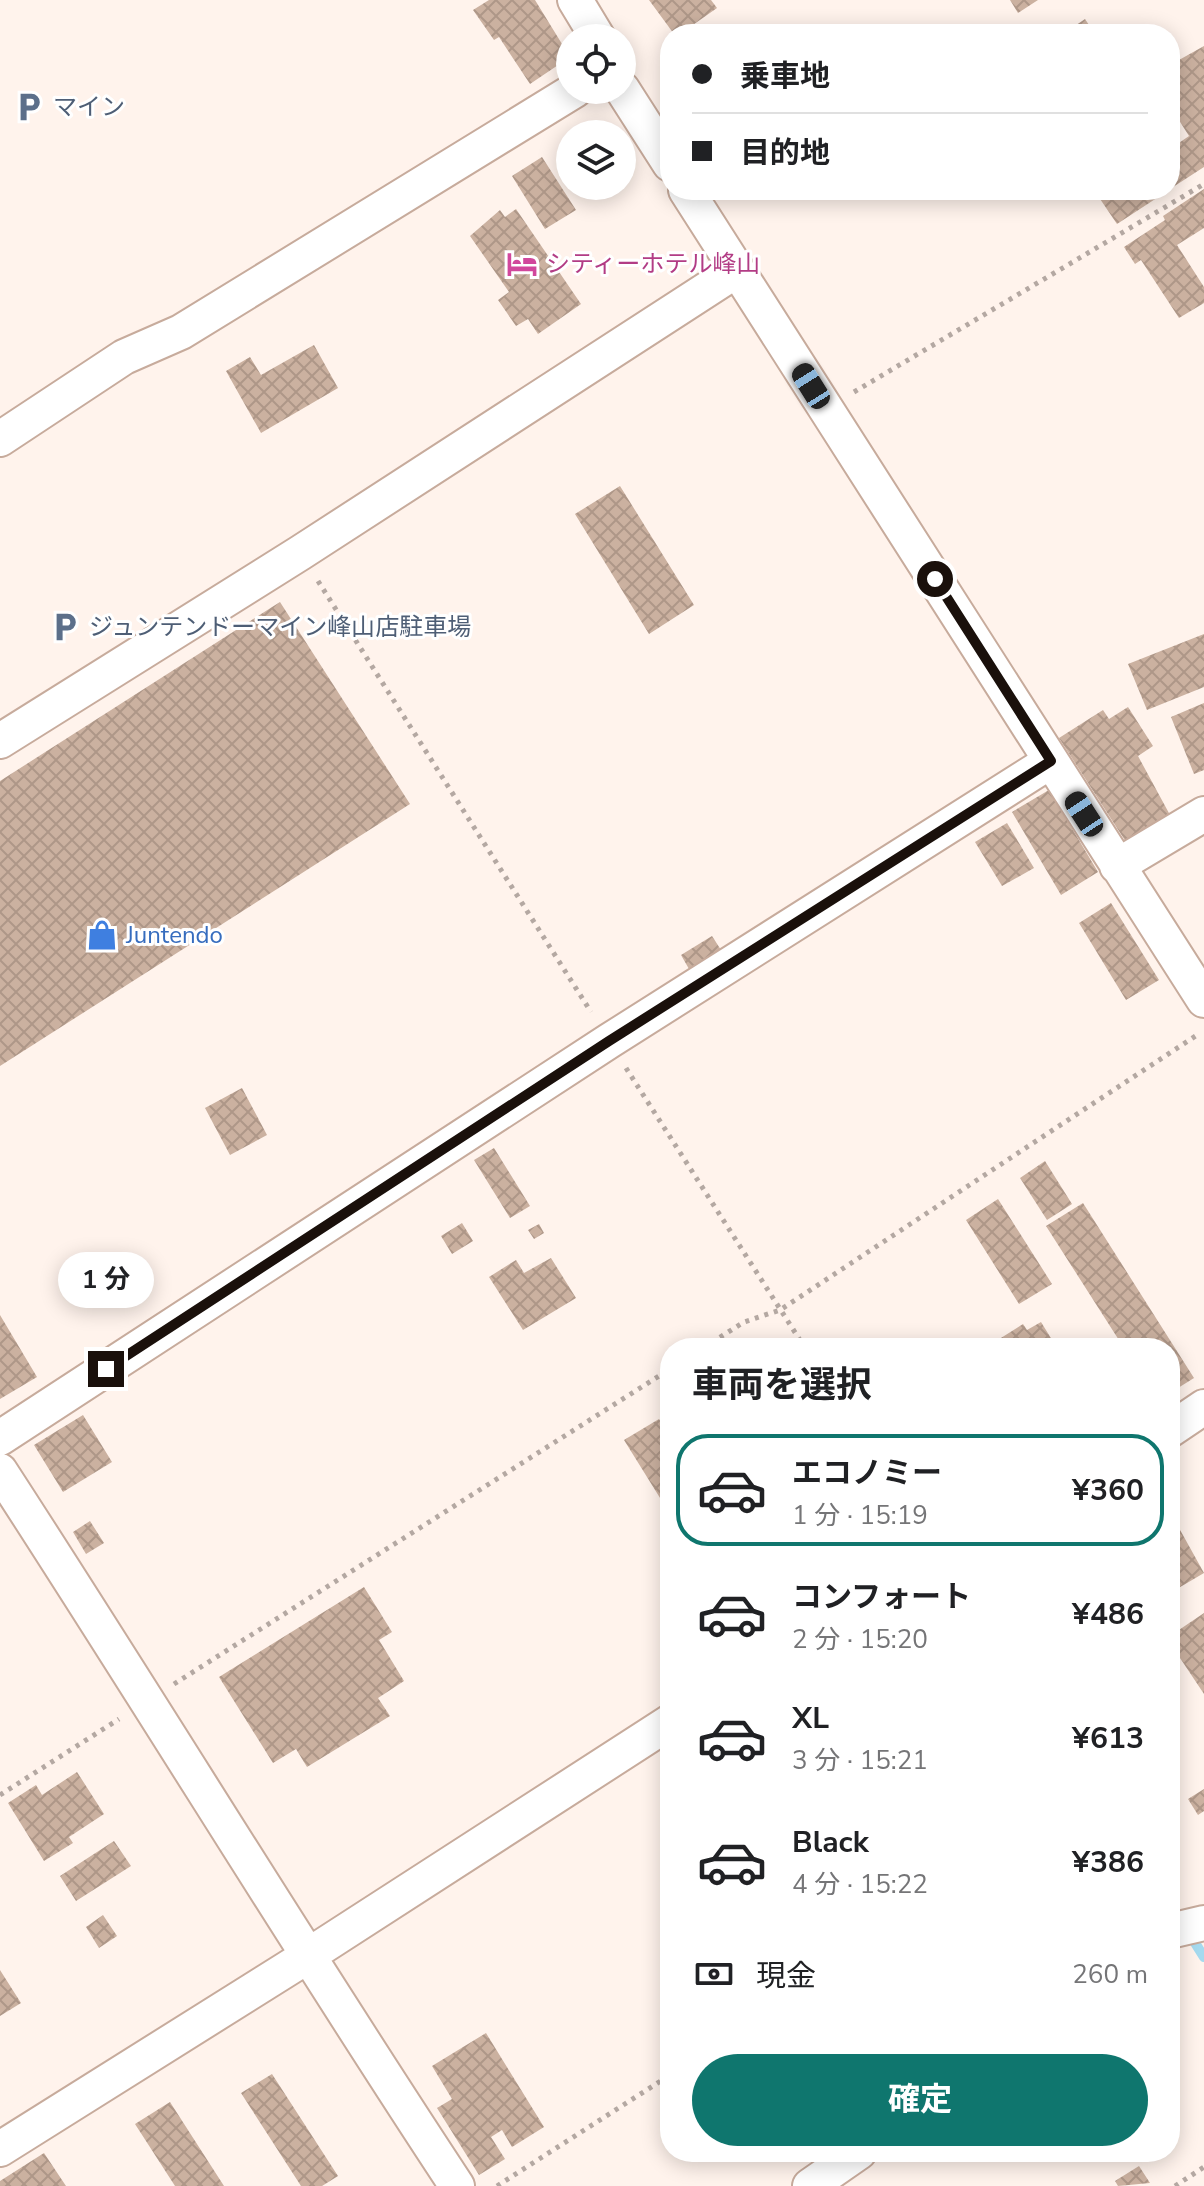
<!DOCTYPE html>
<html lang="ja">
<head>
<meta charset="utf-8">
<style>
  body { margin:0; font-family:"Nunito Sans","Noto Sans JP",sans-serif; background:#f6f6f6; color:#202124; height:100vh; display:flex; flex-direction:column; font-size:30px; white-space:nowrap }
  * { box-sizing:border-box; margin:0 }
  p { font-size:26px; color:#757577 }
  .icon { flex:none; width:44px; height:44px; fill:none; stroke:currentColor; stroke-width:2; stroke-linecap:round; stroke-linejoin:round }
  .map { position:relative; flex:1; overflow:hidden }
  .drawer { position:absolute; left:660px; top:1338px; width:520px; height:824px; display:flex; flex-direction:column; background:#fff; border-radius:32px; box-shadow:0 4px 20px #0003 }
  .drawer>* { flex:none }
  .hud { position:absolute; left:660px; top:24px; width:520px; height:176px; border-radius:32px; box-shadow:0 4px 20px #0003; display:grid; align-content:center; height:176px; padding:0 32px; background:#fff }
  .buttons { position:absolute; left:556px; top:24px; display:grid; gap:16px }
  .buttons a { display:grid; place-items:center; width:80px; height:80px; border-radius:50%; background:#fff; box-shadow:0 4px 20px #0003; font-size:40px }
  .end { position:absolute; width:36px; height:36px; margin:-18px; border:10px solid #1a100b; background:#fff; box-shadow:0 0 0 4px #fff }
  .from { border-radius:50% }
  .bubble { position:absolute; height:56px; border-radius:28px; background:#fff; box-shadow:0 4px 20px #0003; font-size:26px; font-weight:700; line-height:56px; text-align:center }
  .car { position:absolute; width:24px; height:48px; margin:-24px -12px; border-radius:10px; box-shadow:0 0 6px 2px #0007; background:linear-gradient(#222 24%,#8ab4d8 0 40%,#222 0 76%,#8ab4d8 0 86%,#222 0) }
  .hud b { display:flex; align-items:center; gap:28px; height:76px; font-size:30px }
  .hud b+b { border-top:2px solid #e0e0e0 }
  .hud i { width:20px; height:20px; background:#202124 }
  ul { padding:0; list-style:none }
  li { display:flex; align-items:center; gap:24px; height:112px; margin:0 16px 12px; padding:0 16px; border:4px solid transparent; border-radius:32px }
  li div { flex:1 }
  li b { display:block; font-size:30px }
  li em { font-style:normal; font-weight:700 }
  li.on { border-color:#0f766e }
  li>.icon { width:72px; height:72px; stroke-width:1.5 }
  h2 { padding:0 32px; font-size:36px; line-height:96px }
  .pay { display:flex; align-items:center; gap:20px; height:88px; padding:0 32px; font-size:30px }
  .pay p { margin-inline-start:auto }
  .cta { display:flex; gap:16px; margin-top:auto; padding:16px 32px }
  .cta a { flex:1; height:92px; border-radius:48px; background:#0f766e; color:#fff; font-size:32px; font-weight:700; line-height:92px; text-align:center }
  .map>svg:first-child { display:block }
</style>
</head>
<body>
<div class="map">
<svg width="1204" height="2186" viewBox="0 0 1204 2186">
  <defs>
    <pattern id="building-cross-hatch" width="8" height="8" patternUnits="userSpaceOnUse" patternTransform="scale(2)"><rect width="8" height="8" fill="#cbb1a0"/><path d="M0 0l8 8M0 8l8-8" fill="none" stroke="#ae9788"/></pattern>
  </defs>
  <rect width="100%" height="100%" fill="#fff3ec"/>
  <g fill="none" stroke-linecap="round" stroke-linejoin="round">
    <!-- stream -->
    <path stroke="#a5daef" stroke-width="10" d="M1192,1938L1204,1957"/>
  </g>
  <!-- building -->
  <path fill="url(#building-cross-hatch)" d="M489,0H535L570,57L530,84L499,37L494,40L473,10Z
    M649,0H711L717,8L680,34H674Z
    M1010,0H1038L1018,13Z
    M1085,19L1095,34H1063Z
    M1204,46V167L1170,189V149L1189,136L1170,106V65Z
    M542,157L576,210L545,229L512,176Z
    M1204,189V228L1177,245L1204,287V303L1179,318L1141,260L1135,264L1124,247L1165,220L1163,216Z
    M1101,190H1169L1117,224L1096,193Z
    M516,209L581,304L538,334L528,319L516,326L498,300L509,292L470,236L500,210L505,217Z
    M314,345L338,388L261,433L226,371L250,357L261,375Z
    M620,486L694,605L649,634L575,514Z
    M280,602L410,804L0,1066V781Z
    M1204,634V687L1147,710L1128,664Z
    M1204,703V770L1194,774L1171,717Z
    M1128,707L1153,746L1138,756L1170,815L1126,842L1059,738L1103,710L1109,719Z
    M1049,790L1098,872L1061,895L1012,812Z
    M1007,823L1034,868L1002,886L975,842Z
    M1111,903L1159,980L1126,1000L1079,923Z
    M712,936L721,950L689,969L681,955Z
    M242,1088L267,1135L230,1155L205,1108Z
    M494,1148L530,1206L510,1218L474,1160Z
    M1045,1161L1072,1204L1047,1220L1020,1178Z
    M998,1199L1052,1284L1019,1304L966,1220Z
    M1083,1203L1194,1378L1170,1393V1348H1124L1046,1226Z
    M462,1223L473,1241L452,1254L441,1236Z
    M539,1224L544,1233L534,1239L528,1230Z
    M551,1258L576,1298L523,1330L489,1277L516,1260L524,1273Z
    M0,1315L37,1377L0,1399Z
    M1041,1322L1057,1348H985L1023,1324L1027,1330Z
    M83,1415L112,1462L63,1492L34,1445Z
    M659,1419L670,1437V1514L624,1440Z
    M90,1521L104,1543L86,1554L73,1532Z
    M1179,1528L1204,1573L1170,1593V1533Z
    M364,1587L392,1632L379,1640L404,1681L378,1698L390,1716L307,1767L296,1749L273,1763L219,1677Z
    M1204,1613V1694L1170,1643V1636Z
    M77,1772L104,1814L69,1837L73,1843L44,1861L8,1803L36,1785L42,1795Z
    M1204,1789V1811L1198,1815L1188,1799Z
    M114,1841L131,1866L76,1901L60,1876Z
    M103,1915L117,1936L99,1948L86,1927Z
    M0,1970L21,2003L0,2016Z
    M486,2033L544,2127L512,2147L502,2130L491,2137L505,2159L479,2175L437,2108L452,2099L432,2066Z
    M272,2074L338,2176L322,2186H301L241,2093Z
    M170,2102L224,2186H175L135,2124Z
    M44,2153L66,2186H0V2181Z
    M1139,2166L1150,2183L1118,2186L1115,2181Z"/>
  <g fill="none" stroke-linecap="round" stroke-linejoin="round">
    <!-- street casing -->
    <g stroke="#c7ab9c" stroke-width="38">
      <path id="street" d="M575,0L598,38
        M622,89L670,164
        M686,190L1204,1000
        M0,439L124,357L181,332L575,90
        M0,741L300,553L737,270
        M1117,866L1204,814
        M1170,1430L1204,1407
        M0,1438L609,1041L1051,761
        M0,1471C154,1708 301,1950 457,2186
        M1170,1931L1204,1923
        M0,2149L306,1957L670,1722
        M810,2186L859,2152"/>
    </g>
    <!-- path -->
    <path stroke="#b4a8a2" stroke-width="5" stroke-dasharray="4 6" stroke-linecap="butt" d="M854,392L1204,184
      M318,581L591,1012
      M626,1068L805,1348
      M703,1348L744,1322L780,1310L1200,1033
      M174,1684L670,1369
      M0,1795L119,1719
      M497,2186L670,2075
      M1175,2186L1204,2167"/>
    <!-- street -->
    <use href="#street" stroke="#fff" stroke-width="34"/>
  </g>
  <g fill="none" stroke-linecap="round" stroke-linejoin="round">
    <!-- route -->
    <path stroke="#1a100b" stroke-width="10" d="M106,1369L609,1041L1051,761L935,579"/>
  </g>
  <!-- icons -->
  <defs>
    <g id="parking-bare" transform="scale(2.4)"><path d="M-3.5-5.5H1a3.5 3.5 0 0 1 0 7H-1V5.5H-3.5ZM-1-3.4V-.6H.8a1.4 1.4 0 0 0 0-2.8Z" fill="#5c6f8a" stroke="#fff" stroke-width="2.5" paint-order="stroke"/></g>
    <g id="hotel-bare" transform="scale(2.4)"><path d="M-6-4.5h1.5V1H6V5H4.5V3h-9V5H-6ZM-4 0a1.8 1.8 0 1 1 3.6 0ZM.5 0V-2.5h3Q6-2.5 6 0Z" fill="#d1479c" stroke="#fff" stroke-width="2.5" paint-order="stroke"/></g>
    <g id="shop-bare" transform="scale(2.4)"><path d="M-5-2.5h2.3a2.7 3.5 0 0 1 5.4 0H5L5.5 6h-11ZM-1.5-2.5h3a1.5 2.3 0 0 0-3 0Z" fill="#3f7fe0" stroke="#fff" stroke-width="2.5" paint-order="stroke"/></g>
  </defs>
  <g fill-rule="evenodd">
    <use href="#parking-bare" x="29" y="107"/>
    <use href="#hotel-bare" x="522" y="264"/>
    <use href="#parking-bare" x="65" y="627"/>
    <use href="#shop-bare" x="102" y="935"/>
  </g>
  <g text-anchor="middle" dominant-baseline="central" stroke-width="6" stroke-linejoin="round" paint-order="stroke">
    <!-- service labels -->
    <g font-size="24" fill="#4e5e75" stroke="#fff" text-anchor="start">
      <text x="53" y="107">マイン</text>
      <text x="89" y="627">ジュンテンドーマイン峰山店駐車場</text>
    </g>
    <!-- hotel labels -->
    <g font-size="24" fill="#b23c85" stroke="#fff" text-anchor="start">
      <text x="546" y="264">シティーホテル峰山</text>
    </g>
    <!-- shop labels -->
    <g font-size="24" fill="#366cbe" stroke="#fff" text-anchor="start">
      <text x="126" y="935">Juntendo</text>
    </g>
  </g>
</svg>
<div class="buttons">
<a><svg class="icon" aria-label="locate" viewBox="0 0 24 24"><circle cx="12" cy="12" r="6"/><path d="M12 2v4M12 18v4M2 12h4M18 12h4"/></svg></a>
<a><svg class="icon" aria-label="layers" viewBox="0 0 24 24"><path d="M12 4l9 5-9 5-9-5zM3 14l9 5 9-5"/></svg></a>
</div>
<i class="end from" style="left:935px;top:579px"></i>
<i class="end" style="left:106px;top:1369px"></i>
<div class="bubble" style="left:58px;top:1252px;width:96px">1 分</div>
<i class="car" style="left:811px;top:386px;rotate:328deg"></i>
<i class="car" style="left:1084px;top:814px;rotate:327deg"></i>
<div class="hud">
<b><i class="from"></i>乗車地</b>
<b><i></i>目的地</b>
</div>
<section class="drawer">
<h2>車両を選択</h2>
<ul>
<li class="on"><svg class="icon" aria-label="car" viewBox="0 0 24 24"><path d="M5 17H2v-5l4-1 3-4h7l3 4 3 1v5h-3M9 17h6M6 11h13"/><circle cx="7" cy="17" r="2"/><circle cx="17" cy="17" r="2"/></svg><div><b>エコノミー</b><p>1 分 · 15:19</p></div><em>¥360</em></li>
<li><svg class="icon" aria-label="car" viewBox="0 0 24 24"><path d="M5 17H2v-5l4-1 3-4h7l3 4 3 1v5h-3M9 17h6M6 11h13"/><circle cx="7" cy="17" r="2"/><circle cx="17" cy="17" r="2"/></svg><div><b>コンフォート</b><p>2 分 · 15:20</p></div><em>¥486</em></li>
<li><svg class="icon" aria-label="car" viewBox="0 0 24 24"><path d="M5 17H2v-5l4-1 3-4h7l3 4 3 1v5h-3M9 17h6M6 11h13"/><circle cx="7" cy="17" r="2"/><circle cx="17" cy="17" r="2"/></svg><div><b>XL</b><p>3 分 · 15:21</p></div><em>¥613</em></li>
<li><svg class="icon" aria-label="car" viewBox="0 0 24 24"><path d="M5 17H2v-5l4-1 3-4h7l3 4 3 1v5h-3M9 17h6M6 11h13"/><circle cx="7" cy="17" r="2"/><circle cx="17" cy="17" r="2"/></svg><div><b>Black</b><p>4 分 · 15:22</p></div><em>¥386</em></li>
</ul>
<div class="pay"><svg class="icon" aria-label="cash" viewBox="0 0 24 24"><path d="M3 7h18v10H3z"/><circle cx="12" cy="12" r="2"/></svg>現金<p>260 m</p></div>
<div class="cta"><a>確定</a></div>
</section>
</div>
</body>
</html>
